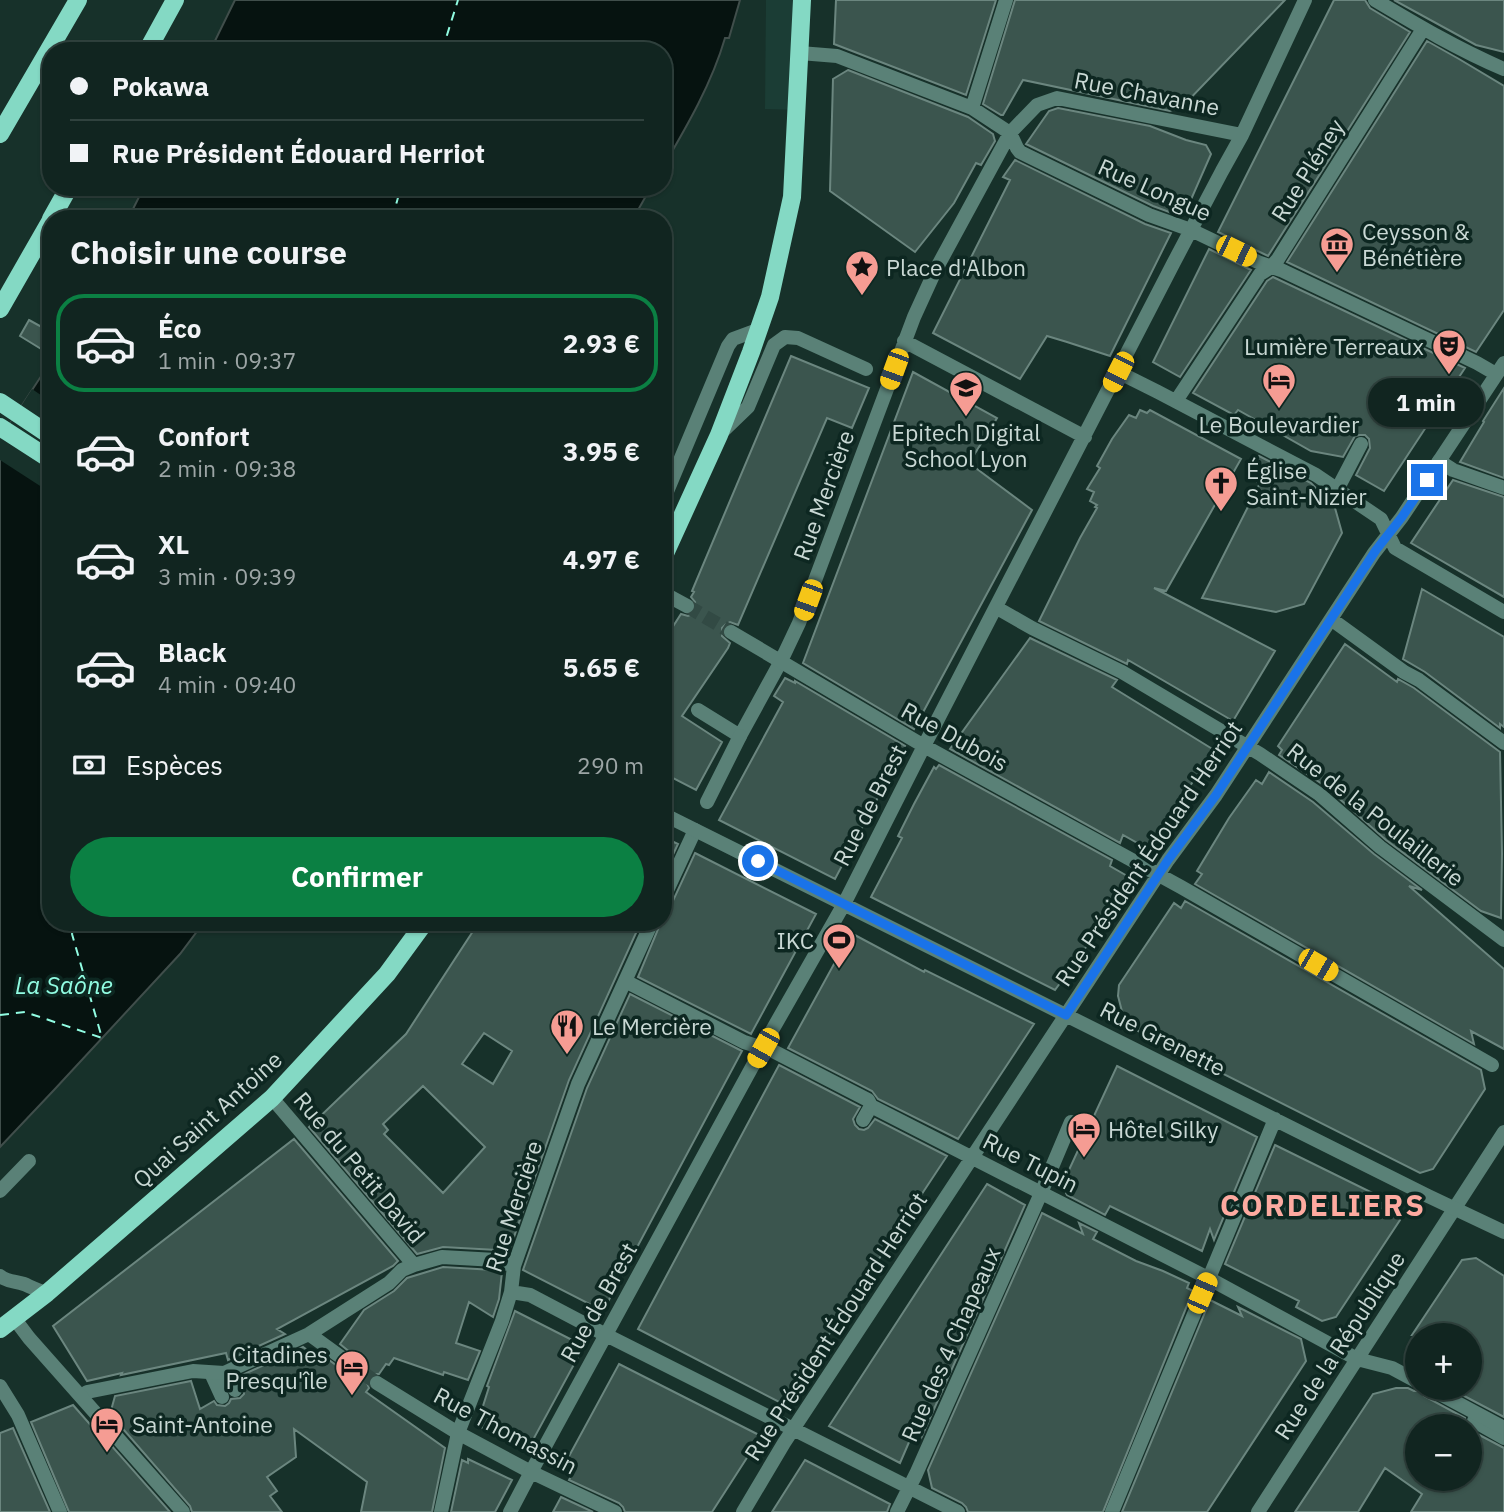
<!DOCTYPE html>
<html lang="fr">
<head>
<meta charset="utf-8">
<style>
  body { margin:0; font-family:"IBM Plex Sans",sans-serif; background:#1e312d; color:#f1f3f6; height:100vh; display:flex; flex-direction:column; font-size:26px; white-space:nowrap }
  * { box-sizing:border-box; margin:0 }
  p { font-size:23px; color:#9ca5a5 }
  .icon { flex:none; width:38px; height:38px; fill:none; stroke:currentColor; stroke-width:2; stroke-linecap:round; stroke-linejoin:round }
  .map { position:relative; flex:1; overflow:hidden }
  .side { position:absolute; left:42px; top:210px; width:630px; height:721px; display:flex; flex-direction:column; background:#112520; border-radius:28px; box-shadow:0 2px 5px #0004,0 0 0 2px #30423e }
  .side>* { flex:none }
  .hud { position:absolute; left:42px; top:42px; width:630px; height:154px; border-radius:28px; box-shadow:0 2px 5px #0004,0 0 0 2px #30423e; display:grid; align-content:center; height:154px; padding:0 28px; background:#112520 }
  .fabs { position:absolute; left:1405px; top:1323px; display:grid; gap:14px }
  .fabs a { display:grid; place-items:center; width:77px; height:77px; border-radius:50%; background:#112520; box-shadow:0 2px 5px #0004,0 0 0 2px #30423e; font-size:35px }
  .end { position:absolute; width:32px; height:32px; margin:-16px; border:9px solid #1a73e8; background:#fff; box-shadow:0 0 0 4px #fff }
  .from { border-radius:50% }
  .bubble { position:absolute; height:49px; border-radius:24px; background:#112520; box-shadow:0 2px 5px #0004,0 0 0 2px #30423e; font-size:23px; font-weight:800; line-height:49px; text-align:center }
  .car { position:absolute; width:21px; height:42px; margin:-21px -10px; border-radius:9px; box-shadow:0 0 5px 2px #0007; background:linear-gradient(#f5c518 24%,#345 0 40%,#f5c518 0 76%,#345 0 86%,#f5c518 0) }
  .hud b { display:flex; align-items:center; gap:24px; height:66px; font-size:26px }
  .hud b+b { border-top:2px solid #30423e }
  .hud i { width:18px; height:18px; background:#f1f3f6 }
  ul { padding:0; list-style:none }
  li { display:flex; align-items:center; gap:21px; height:98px; margin:0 14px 10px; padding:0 14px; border:4px solid transparent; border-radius:28px }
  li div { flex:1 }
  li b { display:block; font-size:26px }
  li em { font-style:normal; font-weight:800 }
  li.selected { border-color:#0b8043 }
  li>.icon { width:63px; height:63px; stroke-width:1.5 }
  h2 { padding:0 28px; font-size:32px; line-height:84px }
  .pay { display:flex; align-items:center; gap:18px; height:77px; padding:0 28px; font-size:26px }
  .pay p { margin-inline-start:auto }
  .primary-button { display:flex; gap:14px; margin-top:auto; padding:14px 28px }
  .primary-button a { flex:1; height:80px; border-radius:42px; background:#0b8043; color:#fff; font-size:28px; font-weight:800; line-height:80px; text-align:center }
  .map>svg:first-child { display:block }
</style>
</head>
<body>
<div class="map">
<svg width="1504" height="1512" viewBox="0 0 1504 1512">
  <rect width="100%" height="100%" fill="#17312a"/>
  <!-- built -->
  <path fill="#1b3d35" d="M766,0H801L800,110L765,109Z"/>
  <!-- water -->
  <path fill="#061310" stroke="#404e4b" stroke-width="2" d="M235,0H740L729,38H725C712,83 687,126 663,167V51H210Z
    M144,187H651L633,219H128Z
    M51,361V922H204L180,954L54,1090L0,1147V439Z"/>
  <!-- pier -->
  <path fill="#17312a" d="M32,389L51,402V493L0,460V439Z"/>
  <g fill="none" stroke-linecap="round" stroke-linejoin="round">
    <!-- ferry -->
    <path stroke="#91fce2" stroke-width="2" stroke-dasharray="9 7" stroke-linecap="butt" d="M442,51L458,0
      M392,219L401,187
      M0,1015L25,1012L102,1038L72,934L74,922"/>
  </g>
  <!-- building -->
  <path fill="#3b554e" stroke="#6b867f" stroke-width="2" fill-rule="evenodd" d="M836,0H996L966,95L834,44Z
    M1015,0H1285L1183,106L1170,111L1023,80L1003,115H1001L983,104Z
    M1334,0H1365L1370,8L1410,32L1268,256L1218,232Z
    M1394,0H1504V52L1476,45Z
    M1427,41L1459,59L1504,86V310L1476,352L1287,262Z
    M848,70L968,117L993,134L995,141L981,165L976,163L954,203L915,252L830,191L833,79Z
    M1058,108L1150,126L1186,140L1206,145L1211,154L1186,211L1182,212L1180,216L1153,206L1026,144L1049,111Z
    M1015,160L1145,224L1171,233L1110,356L1067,342L1047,336L1020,379L933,333L1010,180L1003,177Z
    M1209,249L1251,270L1180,377L1153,362Z
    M1273,277L1465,368L1384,491L1356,475L1370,448L1369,439L1365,435H1360L1355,436L1343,457L1311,451L1238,410L1234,415L1193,393L1267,281Z
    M29,320L51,332V355L20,336Z
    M791,356L869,388L852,428L827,418L738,625L730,622L726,624L722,628V636L730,643L728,648L682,716L722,742L696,790L663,773V642L681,614L688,616L693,614L696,610L695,602L691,597L694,592L692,591Z
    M913,372L997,418L969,463L1032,510L914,729L803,663Z
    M1504,388V478L1460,462L1484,422L1483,421Z
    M1140,410L1147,413L1150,410L1241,459L1166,591L1154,588L1275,651L1233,721L1128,660L1127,664L1039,621L1080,538L1097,508L1095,507L1097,505L1090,501L1094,492L1087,489L1100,468L1097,466L1112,439L1129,415L1136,418Z
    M1259,456L1311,483L1335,508L1342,533L1304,604L1276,612L1202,598L1260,483L1247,476Z
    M1453,480L1504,497V597L1411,543Z
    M1422,589L1504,637V727L1500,724V728L1425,672L1403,659Z
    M1030,638L1117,680L1112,687L1214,750L1148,849L1123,835L1120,843L950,749Z
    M1345,644L1397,682L1398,679L1414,688L1500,752L1502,853L1501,918L1481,911L1386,840L1325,786L1279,755L1282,750L1278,746Z
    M785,678L795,683V681L905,746L835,879L719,820L783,702L774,696Z
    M939,765L1112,860L1110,866L1129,877L1089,943L1055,990L871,897L902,838L898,836L914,804L934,767L936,769Z
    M1269,772L1313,802L1374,854L1422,890L1409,886L1504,969V1049L1471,1031L1474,1044L1195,884L1202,874L1197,871L1229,818L1256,780L1262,784Z
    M663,837L678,844L663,876Z
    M695,853L816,914L751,1034L638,977L661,922H663V909L668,907L672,903Z
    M1185,901L1481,1070L1485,1089L1433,1169L1420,1173L1130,1027L1125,1023L1118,996L1119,985L1174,903L1181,908Z
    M479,922H641L569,1080L508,1254L497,1250L443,1247L417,1254L309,1127L406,1034ZM484,1033L512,1051L493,1084L462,1064ZM423,1086L485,1147L443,1193L384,1134L388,1130L383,1124Z
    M851,933L924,972L925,970L1034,1024L958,1139L878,1099L872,1091L788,1048Z
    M630,994L742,1051L603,1311L523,1270L587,1088Z
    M779,1065L860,1107L853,1119L855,1125L859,1129L864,1130L868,1128L875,1119L947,1156L783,1404L638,1329Z
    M1117,1066L1257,1137L1214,1240L1210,1229L1202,1251L1110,1206L1105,1215L1067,1195L1062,1185Z
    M294,1139L398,1261L393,1266L277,1329L285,1334L228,1360L226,1353L121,1375L122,1373L87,1381L53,1326Z
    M1275,1145L1397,1205L1400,1220L1336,1317L1322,1321L1296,1307L1299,1301L1225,1264Z
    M987,1184L1025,1205L922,1436L919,1419L900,1463L829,1426Z
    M1042,1213L1083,1234L1079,1223L1097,1232L1093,1239L1136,1261L1163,1271L1189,1283L1187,1288L1193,1291L1103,1512H968L966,1507L962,1503L932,1488L928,1470Z
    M1476,1258L1504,1276V1417L1449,1388H1470V1335H1412L1462,1260Z
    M443,1267L494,1270L502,1272L499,1299L493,1317L469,1302L456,1343L480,1351L468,1380L444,1372L443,1375L394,1358L389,1365L386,1364L379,1374H373L369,1377L367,1383L369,1388L366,1392L445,1448L432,1512H361L367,1482L294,1429L296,1457L267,1477L277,1491L270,1496L282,1512H192L190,1506L110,1414L115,1396L191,1381L200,1409L214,1401L217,1405L225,1406L229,1403L231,1399L240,1398L244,1394L243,1385L238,1377L303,1347L326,1364L329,1360L344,1371L352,1372L356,1369L358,1365L357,1358L340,1344L364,1310L394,1291L407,1278Z
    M1210,1300L1242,1316L1238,1307L1301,1339L1306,1361L1207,1512H1122Z
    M515,1311L584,1346L527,1451L477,1425L489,1387L487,1386Z
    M619,1364L761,1436L712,1512H625L623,1507L619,1503L569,1480L572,1474L562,1469Z
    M1396,1388H1408L1414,1391H1420L1424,1396L1465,1418L1466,1426H1418V1479H1470V1430L1504,1448V1512H1411L1422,1494L1385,1468L1358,1512H1295L1373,1394Z
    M73,1405L102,1438L103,1436L170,1512H69L31,1422Z
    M13,1428L50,1512H0V1433Z
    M468,1459L512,1480L495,1512H451L462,1460L468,1463Z
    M805,1460L890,1504L887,1512H772Z
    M561,1497L593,1512H553Z"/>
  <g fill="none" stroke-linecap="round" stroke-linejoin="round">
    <!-- pedestrian-tunnel -->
    <path stroke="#324a44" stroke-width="14" stroke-dasharray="14 7" stroke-linecap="butt" d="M349,1363L377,1383"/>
    <!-- minor-tunnel -->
    <path stroke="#324a44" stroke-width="14" stroke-dasharray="14 7" stroke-linecap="butt" d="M687,606L731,632"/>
    <!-- service -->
    <path stroke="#5a8177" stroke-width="14" d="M722,432L748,407L774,345L785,337L798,338L866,369
      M1338,488L1361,444
      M663,501L728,346L733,339L760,329
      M698,710L740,736L781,661
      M863,1120L871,1106
      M0,1191L29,1161
      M1041,1193L1071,1122
      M0,1276C8,1282 15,1281 24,1284C31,1287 39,1291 47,1293
      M211,1373L222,1397
      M224,1373L235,1390
      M1474,1421L1504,1438"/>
    <!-- pedestrian -->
    <path stroke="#5a8177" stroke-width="14" d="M1439,461L1453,470L1504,488
      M707,802L740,736
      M663,899L695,830
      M625,981L744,1042L763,1048
      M272,1098L414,1265
      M1208,1278L1357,1359L1392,1368L1418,1382
      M511,1292L530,1295L606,1335
      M309,1334L349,1363
      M377,1383L458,1433L531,1472
      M1429,1388L1504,1428
      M82,1397L87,1392L193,1371L224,1373L309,1334L389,1283L402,1270L414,1265L442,1257L496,1260L514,1266
      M441,1512L458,1433L502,1321L511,1292L514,1266L578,1084L652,922
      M1258,1512L1504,1132"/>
    <!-- minor -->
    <path stroke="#5a8177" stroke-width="14" d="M1375,0C1417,25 1459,50 1504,69
      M800,53L837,56L972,108L1010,133L1017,148L1020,152L1149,215L1191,230L1260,263L1281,270L1477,363L1496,374
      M972,108L1006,0
      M904,341L1085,437
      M1118,372L1158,392L1316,475L1381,519L1395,548L1504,612
      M1176,401L1260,274L1271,267L1278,259L1423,29
      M663,593L687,606
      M997,608L1032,628L1122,672L1260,754L1319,794L1380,847L1504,940
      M1331,619L1404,672L1419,680L1504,743
      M731,632L924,746L1181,887L1492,1065
      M781,661L799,623L914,317L935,271L1010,133L1037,105L1057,98L1242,135
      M663,814L1428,1196L1504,1232
      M763,1048L771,1050L868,1100L871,1106L1208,1278
      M14,1318L29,1338L183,1512
      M606,1335L958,1512
      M0,1386L18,1415L60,1512
      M531,1472L615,1512
      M510,1512L531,1472L770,1034L844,904L924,746L1173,264L1222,171L1242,135L1305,0
      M743,1512L784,1443L1168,860L1216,795L1374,553L1402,517L1504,363
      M897,1512L916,1474L1041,1193
      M1112,1512L1275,1119"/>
    <!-- primary -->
    <path stroke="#84d9c4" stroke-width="18" d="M147,51L175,0
      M0,134L78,0
      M51,219L69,187
      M0,309L51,220
      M0,402L51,436
      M0,427L51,460
      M663,558L719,435L751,352L770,297L792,197L802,0
      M0,1329L47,1293L272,1098L387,974L425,922"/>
  </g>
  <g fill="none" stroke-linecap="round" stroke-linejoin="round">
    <!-- route -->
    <path stroke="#1a73e8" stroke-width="9" d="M758,861L1066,1015L1168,860L1216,795L1376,550L1402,517L1427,480"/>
  </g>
  <!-- icons -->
  <defs>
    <g id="museum-pin" transform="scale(1.75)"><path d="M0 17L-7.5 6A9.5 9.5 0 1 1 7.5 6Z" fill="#f59c93" stroke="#0d2721"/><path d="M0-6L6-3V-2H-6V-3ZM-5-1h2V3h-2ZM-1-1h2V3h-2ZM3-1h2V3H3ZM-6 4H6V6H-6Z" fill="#111"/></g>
    <g id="sight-pin" transform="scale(1.75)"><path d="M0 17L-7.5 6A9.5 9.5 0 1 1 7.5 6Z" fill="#f59c93" stroke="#0d2721"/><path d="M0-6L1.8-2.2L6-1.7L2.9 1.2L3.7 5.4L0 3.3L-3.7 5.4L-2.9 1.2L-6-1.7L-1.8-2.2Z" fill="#111"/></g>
    <g id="theatre-pin" transform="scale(1.75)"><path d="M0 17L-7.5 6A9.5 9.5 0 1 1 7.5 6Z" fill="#f59c93" stroke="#0d2721"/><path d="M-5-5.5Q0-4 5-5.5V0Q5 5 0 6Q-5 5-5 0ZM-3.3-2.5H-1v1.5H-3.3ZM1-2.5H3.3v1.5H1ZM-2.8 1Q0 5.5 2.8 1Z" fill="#111"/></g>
    <g id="hotel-pin" transform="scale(1.75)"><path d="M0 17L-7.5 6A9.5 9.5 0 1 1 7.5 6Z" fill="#f59c93" stroke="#0d2721"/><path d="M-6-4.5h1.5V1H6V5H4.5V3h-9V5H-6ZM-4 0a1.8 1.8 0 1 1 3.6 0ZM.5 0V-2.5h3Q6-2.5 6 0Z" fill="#111"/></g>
    <g id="university-pin" transform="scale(1.75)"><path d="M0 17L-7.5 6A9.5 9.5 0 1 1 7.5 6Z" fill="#f59c93" stroke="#0d2721"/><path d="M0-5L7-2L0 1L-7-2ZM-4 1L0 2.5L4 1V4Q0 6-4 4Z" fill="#111"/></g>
    <g id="church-pin" transform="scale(1.75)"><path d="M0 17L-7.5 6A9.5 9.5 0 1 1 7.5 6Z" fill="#f59c93" stroke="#0d2721"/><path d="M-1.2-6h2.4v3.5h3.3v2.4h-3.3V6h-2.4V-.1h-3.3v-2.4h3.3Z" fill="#111"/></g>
    <g id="stadium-pin" transform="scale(1.75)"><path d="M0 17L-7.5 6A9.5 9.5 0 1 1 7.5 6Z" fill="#f59c93" stroke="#0d2721"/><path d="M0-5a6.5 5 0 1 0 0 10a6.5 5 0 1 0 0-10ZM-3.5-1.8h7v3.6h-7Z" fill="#111"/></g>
    <g id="restaurant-pin" transform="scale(1.75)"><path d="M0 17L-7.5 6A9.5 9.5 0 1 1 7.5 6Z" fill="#f59c93" stroke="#0d2721"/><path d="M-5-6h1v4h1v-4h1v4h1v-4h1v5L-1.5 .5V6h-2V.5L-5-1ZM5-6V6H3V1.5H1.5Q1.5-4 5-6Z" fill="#111"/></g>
  </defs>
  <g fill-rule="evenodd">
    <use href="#museum-pin" x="1337" y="244"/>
    <use href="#sight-pin" x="862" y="267"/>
    <use href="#theatre-pin" x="1449" y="346"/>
    <use href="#hotel-pin" x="1279" y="380"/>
    <use href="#university-pin" x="966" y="388"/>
    <use href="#church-pin" x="1221" y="483"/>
    <use href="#stadium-pin" x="839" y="940"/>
    <use href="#restaurant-pin" x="567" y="1026"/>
    <use href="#hotel-pin" x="1084" y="1129"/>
    <use href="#hotel-pin" x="352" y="1367"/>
    <use href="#hotel-pin" x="107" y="1424"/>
  </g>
  <g text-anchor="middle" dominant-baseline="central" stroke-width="7" stroke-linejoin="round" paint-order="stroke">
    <!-- street labels -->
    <g font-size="23" fill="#c9d8d4" stroke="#0d2721">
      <text transform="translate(1147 93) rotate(11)">Rue Chavanne</text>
      <text transform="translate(1307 170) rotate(-58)">Rue Pléney</text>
      <text transform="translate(1155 189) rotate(24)">Rue Longue</text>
      <text transform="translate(823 495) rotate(-70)">Rue Mercière</text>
      <text transform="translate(955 736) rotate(29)">Rue Dubois</text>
      <text transform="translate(869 805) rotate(-63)">Rue de Brest</text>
      <text transform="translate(1376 814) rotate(38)">Rue de la Poulaillerie</text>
      <text transform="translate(1148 853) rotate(-56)">Rue Président Édouard Herriot</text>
      <text transform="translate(1163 1038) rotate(27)">Rue Grenette</text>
      <text transform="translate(207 1119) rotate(-42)">Quai Saint Antoine</text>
      <text transform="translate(1031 1162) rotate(27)">Rue Tupin</text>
      <text transform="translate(360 1167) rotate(50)">Rue du Petit David</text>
      <text transform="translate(513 1206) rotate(-72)">Rue Mercière</text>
      <text transform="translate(598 1302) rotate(-61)">Rue de Brest</text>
      <text transform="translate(835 1326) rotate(-57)">Rue Président Édouard Herriot</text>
      <text transform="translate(950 1344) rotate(-66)">Rue des 4 Chapeaux</text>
      <text transform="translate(1339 1345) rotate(-57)">Rue de la République</text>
      <text transform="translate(506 1430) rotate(28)">Rue Thomassin</text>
    </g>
    <!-- poi labels -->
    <g font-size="23" fill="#c9d8d4" stroke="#0d2721" text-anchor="start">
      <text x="1362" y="231">Ceysson &amp;<tspan x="1362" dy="26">Bénétière</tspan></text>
      <text x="886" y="267">Place d'Albon</text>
      <text x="1424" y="346" text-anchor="end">Lumière Terreaux</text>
      <text x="1279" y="424" text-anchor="middle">Le Boulevardier</text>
      <text x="966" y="432" text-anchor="middle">Epitech Digital<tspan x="966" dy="26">School Lyon</tspan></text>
      <text x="1246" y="470">Église<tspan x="1246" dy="26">Saint-Nizier</tspan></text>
      <text x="814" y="940" text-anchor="end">IKC</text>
      <text x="592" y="1026">Le Mercière</text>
      <text x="1108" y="1129">Hôtel Silky</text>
      <text x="328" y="1354" text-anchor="end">Citadines<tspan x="328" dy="26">Presqu'île</tspan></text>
      <text x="132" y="1424">Saint-Antoine</text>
    </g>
    <!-- water labels -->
    <g font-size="24" font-style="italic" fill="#91fce2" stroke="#0d2721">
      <text x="64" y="985">La Saône</text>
    </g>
    <!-- district labels -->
    <g font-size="30" font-weight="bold" letter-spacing="2" fill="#fdaaa0" stroke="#0d2721">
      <text x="1323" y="1204">CORDELIERS</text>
    </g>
  </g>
</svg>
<div class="fabs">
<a>+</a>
<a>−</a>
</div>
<i class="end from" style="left:758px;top:861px"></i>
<i class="end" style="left:1427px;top:480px"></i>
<div class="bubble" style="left:1368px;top:378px;width:116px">1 min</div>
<i class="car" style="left:1236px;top:251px;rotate:116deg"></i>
<i class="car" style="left:894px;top:369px;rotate:200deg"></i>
<i class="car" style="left:1118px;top:372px;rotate:207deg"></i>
<i class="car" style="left:808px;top:600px;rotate:200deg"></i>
<i class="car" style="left:1318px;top:965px;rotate:120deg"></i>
<i class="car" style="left:763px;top:1048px;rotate:209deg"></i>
<i class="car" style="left:1202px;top:1293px;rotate:23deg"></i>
<div class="hud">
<b><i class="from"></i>Pokawa</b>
<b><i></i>Rue Président Édouard Herriot</b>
</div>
<section class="side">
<h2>Choisir une course</h2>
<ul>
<li class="selected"><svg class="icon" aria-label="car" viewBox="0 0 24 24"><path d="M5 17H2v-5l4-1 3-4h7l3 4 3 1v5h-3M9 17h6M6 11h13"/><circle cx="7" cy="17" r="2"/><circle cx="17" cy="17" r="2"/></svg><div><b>Éco</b><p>1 min · 09:37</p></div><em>2.93 €</em></li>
<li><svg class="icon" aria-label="car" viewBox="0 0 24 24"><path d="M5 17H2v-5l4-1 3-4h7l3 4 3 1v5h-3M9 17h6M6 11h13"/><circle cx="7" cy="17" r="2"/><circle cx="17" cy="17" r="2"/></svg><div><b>Confort</b><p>2 min · 09:38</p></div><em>3.95 €</em></li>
<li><svg class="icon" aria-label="car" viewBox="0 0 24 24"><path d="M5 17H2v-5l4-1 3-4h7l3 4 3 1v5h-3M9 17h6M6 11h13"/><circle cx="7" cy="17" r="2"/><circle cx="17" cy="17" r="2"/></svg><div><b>XL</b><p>3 min · 09:39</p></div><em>4.97 €</em></li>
<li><svg class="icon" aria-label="car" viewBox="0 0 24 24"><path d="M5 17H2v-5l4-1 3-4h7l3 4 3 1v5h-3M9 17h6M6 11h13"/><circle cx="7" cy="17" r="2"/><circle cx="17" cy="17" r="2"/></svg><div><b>Black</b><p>4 min · 09:40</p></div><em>5.65 €</em></li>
</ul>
<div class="pay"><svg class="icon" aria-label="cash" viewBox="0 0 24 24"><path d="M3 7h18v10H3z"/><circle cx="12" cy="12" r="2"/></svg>Espèces<p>290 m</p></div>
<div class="primary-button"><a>Confirmer</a></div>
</section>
</div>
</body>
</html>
